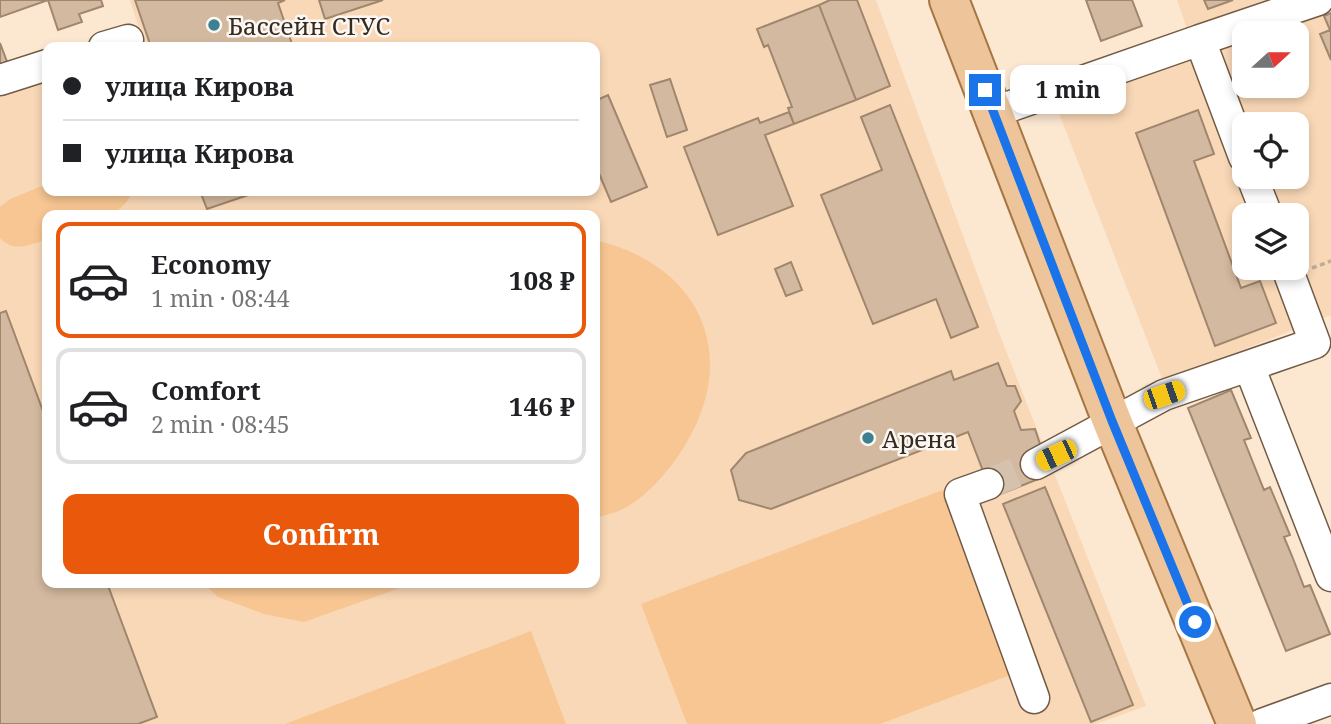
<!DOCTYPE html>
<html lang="en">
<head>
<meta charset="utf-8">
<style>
  body { margin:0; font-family:"Noto Serif",serif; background:#f6f6f6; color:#202124; height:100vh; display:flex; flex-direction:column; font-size:26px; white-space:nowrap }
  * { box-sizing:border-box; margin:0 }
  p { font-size:23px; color:#757577 }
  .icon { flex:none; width:38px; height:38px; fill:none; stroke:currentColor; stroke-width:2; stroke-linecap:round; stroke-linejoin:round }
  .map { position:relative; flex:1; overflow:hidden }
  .drawer { position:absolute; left:42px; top:210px; width:558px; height:378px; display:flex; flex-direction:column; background:#fff; border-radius:14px; box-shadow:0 4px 10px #0003 }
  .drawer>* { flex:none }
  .guide { position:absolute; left:42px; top:42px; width:558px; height:154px; border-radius:14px; box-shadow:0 4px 10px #0003; display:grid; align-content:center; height:154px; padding:0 21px; background:#fff }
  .needle { width:46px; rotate:69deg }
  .fabs { position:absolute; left:1232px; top:21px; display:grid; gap:14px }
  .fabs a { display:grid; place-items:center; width:77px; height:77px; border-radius:14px; background:#fff; box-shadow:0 4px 10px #0003; font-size:35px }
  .end { position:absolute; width:32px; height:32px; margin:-16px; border:9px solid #1a73e8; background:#fff; box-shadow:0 0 0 4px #fff }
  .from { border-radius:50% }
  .bubble { position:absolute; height:49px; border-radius:14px; background:#fff; box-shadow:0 4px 10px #0003; font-size:23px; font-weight:700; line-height:49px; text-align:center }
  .car { position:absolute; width:21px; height:42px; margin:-21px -10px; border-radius:9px; box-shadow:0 0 5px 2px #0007; background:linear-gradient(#f5c518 24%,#345 0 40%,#f5c518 0 76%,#345 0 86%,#f5c518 0) }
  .guide b { display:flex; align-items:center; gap:24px; height:66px; font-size:26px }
  .guide b+b { border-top:2px solid #e0e0e0 }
  .guide i { width:18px; height:18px; background:#202124 }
  ul { padding:12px 0 0; list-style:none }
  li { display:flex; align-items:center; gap:21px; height:116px; margin:0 14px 10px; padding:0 7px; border:4px solid #e0e0e0; border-radius:14px }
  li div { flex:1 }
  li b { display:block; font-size:26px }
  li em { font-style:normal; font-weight:700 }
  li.active { border-color:#ea580c }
  li>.icon { width:63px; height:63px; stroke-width:1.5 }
  .action { display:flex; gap:14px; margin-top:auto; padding:14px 21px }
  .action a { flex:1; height:80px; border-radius:14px; background:#ea580c; color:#fff; font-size:28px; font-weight:700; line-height:80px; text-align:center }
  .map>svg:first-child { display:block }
</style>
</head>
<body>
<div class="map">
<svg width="1331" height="724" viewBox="0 0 1331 724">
  <rect width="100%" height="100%" fill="#fce7d1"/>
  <!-- built -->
  <path fill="#f9d8b7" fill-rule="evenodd" d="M130,0H876L999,333L1146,706L1096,724H0V96L47,82V191H595V47H145ZM47,215H595V583H47Z
    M1177,0H1331V315L1163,381L1045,77L1187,29ZM1244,33H1297V86H1244ZM1244,124H1297V177H1244ZM1244,215H1297V268H1244Z"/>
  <!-- green -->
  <path fill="#f8c692" d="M47,184V191H132C122,225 75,215 47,215V239C30,245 14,253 0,238V207L10,199Z
    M595,240C699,264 742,354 684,447C671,468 648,496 625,508C616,513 605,515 595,518Z
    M948,488L1018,672L880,724H687L641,604Z
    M203,583H414L304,622L264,614L218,597Z
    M531,631L566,724H285Z"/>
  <!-- building -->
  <path fill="#d3b99f" stroke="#9f866d" stroke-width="2" d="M0,0H101L103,6L79,14L82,22L58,30L48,0L0,17Z
    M135,0H285L278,3L293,47H151Z
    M319,0H383L325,19Z
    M830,0H857L890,86L856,100L819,5Z
    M1086,0H1132L1142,26L1101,41Z
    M1204,0H1233L1208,9Z
    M819,5L856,100L794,124L788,108L792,107L768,45L764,47L757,29Z
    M1331,13V60L1320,34L1330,30L1324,16Z
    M1244,39V64L1236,42Z
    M0,43L9,67L0,70Z
    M670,79L687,130L667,137L650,85Z
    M608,95L647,187L611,202L595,164V101Z
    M890,105L978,327L951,338L936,299L873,324L821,195L882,170L861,117Z
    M1198,110L1214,154L1194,161L1241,288L1260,281L1276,323L1215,346L1136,133Z
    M789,112L794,124L765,135L793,206L718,235L684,147L758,118L760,123Z
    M200,191H260L207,209Z
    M791,262L802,290L786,296L775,269Z
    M6,311L47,422V583H107L157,717L138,724H0V313Z
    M998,363L1007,386H1015L1021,401L1014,411L1021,430L1035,429L1040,444L1032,453L1041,478L993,497L968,432L771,509L739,500L731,470L746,453L951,371L954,380Z
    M1231,390L1251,438L1244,440L1264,490L1270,487L1290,535L1284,537L1292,556L1304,587L1310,585L1330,634L1286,651L1188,408Z
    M1045,487L1133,705L1091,722L1003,504Z"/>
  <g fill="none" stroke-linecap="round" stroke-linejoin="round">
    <!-- minor-tunnel -->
    <path stroke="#d4c1ae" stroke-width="30" stroke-dasharray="30 15" stroke-linecap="butt" d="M988,484L1036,464"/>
    <!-- minor casing -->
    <g stroke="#725b44" stroke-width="33">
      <path id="minor" d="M1200,40L1318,0
        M104,47L128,40
        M0,80L47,65
        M994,112L1200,40L1244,157
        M1252,177L1267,215
        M1249,366L1331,576
        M1036,464L1164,395L1315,343L1287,268
        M988,484L960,494L1034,698
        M1262,724L1331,699"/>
    </g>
    <!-- major casing -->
    <g stroke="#a57643" stroke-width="42">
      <path id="major" d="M949,0L1112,421L1237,724"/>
    </g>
    <!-- path -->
    <path stroke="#bfad9b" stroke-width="3.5" stroke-dasharray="5 3.5" stroke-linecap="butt" d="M1312,268L1331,261"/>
    <!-- minor -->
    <use href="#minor" stroke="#fff" stroke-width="30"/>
    <!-- major -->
    <use href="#major" stroke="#eec59a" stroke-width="38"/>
  </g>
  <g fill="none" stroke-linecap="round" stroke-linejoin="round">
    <!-- route -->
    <path stroke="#1a73e8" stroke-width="9" d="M985,90L1112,421L1195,622"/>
  </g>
  <!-- markers -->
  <g fill="#3d8091" stroke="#fcf7f2" stroke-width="2.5">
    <circle cx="214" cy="25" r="7"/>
    <circle cx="868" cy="438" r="7"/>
  </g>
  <g text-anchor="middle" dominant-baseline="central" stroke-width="5" stroke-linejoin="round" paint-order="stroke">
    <!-- poi labels -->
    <g font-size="24" fill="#352b21" stroke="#fcf7f2" text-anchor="start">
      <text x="228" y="25">Бассейн СГУС</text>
      <text x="882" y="438">Арена</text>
    </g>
  </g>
</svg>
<div class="fabs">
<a><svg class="needle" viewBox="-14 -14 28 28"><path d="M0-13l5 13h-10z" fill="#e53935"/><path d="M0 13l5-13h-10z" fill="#757577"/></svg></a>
<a><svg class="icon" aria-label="locate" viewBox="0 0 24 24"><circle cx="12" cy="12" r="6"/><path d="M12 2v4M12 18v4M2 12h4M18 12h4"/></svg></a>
<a><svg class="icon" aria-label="layers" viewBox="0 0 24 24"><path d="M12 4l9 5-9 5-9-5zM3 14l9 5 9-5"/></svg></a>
</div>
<i class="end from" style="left:1195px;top:622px"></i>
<i class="end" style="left:985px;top:90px"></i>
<div class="bubble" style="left:1010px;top:65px;width:116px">1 min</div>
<i class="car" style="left:1164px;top:395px;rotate:71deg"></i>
<i class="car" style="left:1056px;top:455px;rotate:245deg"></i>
<div class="guide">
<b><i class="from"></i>улица Кирова</b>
<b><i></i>улица Кирова</b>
</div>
<section class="drawer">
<ul>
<li class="active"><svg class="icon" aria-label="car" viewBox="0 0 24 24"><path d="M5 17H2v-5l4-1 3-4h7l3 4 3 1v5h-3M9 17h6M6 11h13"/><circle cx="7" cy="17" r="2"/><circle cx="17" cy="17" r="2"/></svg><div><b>Economy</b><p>1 min · 08:44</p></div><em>108 ₽</em></li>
<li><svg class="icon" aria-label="car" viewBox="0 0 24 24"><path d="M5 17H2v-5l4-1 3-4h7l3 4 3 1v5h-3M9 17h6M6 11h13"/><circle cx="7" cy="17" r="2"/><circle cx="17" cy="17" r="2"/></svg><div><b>Comfort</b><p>2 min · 08:45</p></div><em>146 ₽</em></li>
</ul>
<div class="action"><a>Confirm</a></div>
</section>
</div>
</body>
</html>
